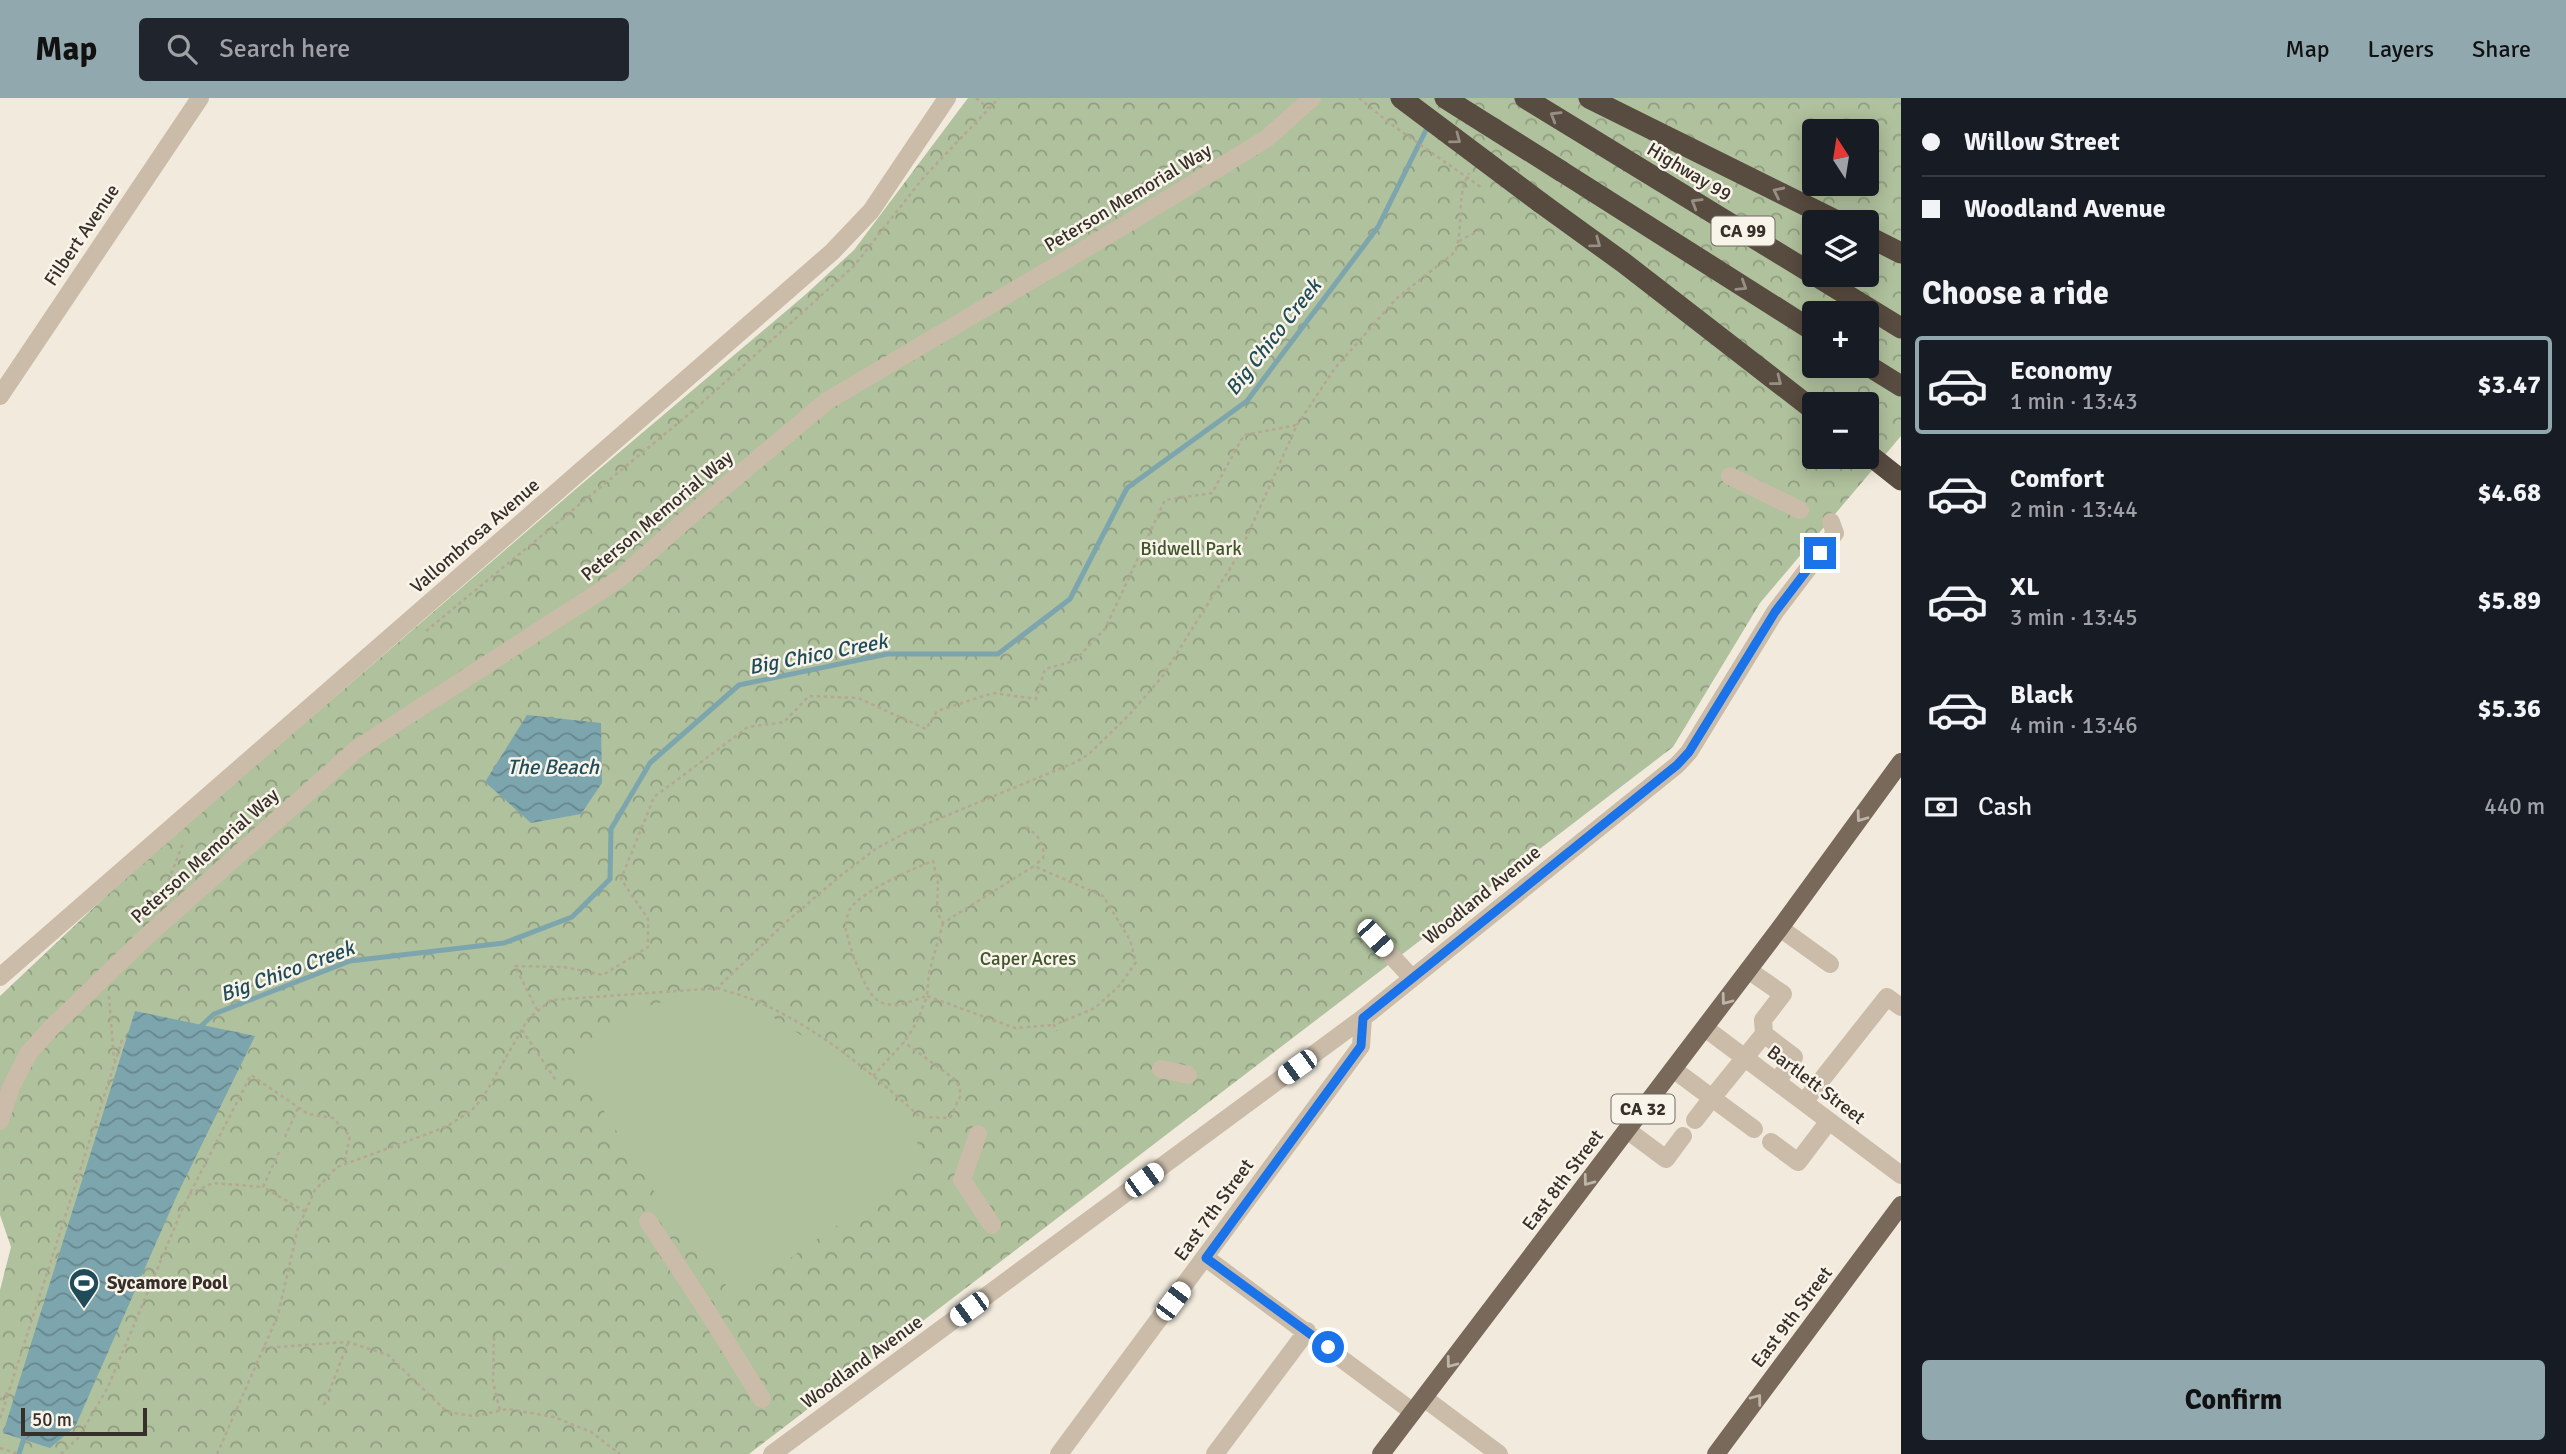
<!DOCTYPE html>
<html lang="en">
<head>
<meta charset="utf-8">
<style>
  body { margin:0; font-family:Signika,sans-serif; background:#20242c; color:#f1f3f6; height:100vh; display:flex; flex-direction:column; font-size:26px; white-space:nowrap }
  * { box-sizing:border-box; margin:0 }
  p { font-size:23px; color:#9ea1a6 }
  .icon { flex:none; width:38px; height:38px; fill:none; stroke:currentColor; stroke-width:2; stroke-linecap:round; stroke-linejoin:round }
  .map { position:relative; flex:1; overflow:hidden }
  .drawer { display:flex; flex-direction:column; background:#171b24; width:665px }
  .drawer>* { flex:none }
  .top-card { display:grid; align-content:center; height:154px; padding:0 21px; background:#171b24 }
  .needle { width:46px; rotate:348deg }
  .tools { position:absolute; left:1802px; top:21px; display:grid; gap:14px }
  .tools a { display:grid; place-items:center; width:77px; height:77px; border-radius:7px; background:#171b24; box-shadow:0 4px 18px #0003; font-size:35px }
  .scale { position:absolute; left:21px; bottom:18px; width:126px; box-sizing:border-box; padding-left:7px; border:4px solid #372f29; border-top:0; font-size:19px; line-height:24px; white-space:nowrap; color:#372f29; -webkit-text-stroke:5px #f9f4ea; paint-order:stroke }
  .end { position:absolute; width:32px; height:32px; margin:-16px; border:9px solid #1a73e8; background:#fff; box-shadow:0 0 0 4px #fff }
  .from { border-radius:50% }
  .car { position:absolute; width:21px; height:42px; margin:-21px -10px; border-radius:9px; box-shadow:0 0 5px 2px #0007; background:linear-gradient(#fff 24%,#345 0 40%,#fff 0 76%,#345 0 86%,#fff 0) }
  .top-card b { display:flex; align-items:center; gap:24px; height:66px; font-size:26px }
  .top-card b+b { border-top:2px solid #363941 }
  .top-card i { width:18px; height:18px; background:#f1f3f6 }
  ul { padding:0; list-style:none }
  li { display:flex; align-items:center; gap:21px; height:98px; margin:0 14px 10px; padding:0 7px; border:4px solid transparent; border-radius:7px }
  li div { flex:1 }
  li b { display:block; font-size:26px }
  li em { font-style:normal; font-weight:700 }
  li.on { border-color:#92a8af }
  li>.icon { width:63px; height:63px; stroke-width:1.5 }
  h2 { padding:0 21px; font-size:32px; line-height:84px }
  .pay { display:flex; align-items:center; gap:18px; height:77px; padding:0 21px; font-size:26px }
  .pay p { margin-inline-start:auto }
  .button { display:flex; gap:14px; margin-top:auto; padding:14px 21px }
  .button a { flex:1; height:80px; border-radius:7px; background:#92a8af; color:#111; font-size:28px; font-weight:700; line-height:80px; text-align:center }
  header { display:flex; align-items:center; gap:42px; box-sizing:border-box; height:98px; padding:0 35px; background:#92a8af; color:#111 }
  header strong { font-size:33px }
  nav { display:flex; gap:38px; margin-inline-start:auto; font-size:24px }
  .search { width:490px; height:63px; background:#20242c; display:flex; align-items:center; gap:18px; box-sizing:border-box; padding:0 24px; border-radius:7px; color:#9ea1a6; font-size:26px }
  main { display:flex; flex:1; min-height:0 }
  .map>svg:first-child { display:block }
</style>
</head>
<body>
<header>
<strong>Map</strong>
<div class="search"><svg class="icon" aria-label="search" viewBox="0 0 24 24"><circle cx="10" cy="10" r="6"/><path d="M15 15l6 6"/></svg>Search here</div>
<nav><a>Map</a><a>Layers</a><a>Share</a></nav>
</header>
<main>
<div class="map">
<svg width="1901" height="1356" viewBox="0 0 1901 1356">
  <defs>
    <pattern id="park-crowns" width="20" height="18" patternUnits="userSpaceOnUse" patternTransform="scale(1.75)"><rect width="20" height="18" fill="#b0c19d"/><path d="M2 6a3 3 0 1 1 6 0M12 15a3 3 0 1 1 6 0" fill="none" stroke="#909d80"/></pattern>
    <pattern id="water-waves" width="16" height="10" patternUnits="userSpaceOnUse" patternTransform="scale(1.75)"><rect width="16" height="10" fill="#7da5ae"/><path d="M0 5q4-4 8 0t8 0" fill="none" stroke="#67878e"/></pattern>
  </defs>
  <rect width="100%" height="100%" fill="#f2ebdd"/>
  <!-- park -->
  <path fill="url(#park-crowns)" fill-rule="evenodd" d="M968,0H1901V338L1760,505L1673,649L749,1356H0V1192L11,1149L0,1117V898L124,781L577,390L805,197L854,152ZM1815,33H1867V86H1815ZM1815,124H1867V177H1815ZM1815,215H1867V268H1815ZM1815,306H1867V359H1815Z"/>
  <!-- garden -->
  <path fill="#b0c19d" d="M691,896L724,900L766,915L868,979L912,1019L922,1068L743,1193H729L701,1142L683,1140L571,960L619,916Z"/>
  <!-- water -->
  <path fill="url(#water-waves)" d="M527,617L601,625L602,685L581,716L531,725L485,684Z
    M135,913L255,938L178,1095L75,1329L50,1350L3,1335Z"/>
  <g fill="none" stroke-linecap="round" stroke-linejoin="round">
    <!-- stream -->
    <path stroke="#7da5ae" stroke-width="5" d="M199,930L214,916L350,863L504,845L572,819L610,781L611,731L650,665L739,587L887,556H998L1070,501L1127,390L1247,303L1378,129L1428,28
      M19,1356L25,1337"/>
    <!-- path -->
    <path stroke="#b5a794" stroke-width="2.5" stroke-dasharray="3.5 3.5" stroke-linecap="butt" d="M976,0L988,10
      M1359,0L1388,24L1482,90
      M1459,143L1480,132
      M426,533L694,312L854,168L923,80L999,0
      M1026,729C1038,737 1045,745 1043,760L1034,768
      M161,802L184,743
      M943,825L929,875L927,898C911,903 891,913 876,901C864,892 849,847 846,832C845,827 847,816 850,811C862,793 912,771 933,763L938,785L937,814L943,825L1034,768L1103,798L1130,842L1136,864L1120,887L1095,910L1054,927L1057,933
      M717,890C732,895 749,899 763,906C822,933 873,976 920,1019L950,1020L961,996L957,983L904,944
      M109,898L114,962
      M537,912L515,868L564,869L603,877L648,849V821L621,781L654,699L748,629L784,624L809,598L858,600L926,631L937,613L993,595L1036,601L1045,571L1074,563L1105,531L1165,402L1212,395L1244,337L1297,327
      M522,932L557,984
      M873,978L904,944L917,924L927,898L1015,930L1054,927
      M285,1039L298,1010
      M279,1054L263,1089L306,1114
      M189,1096L213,1085L263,1089
      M494,1239L493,1284L500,1313
      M263,1250L348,1244L388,1257L447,1314L474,1318L508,1311L554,1319L591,1334L620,1356
      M0,1302L9,1293L123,939
      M324,1307L348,1245
      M0,1320L8,1297
      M0,1350L19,1356
      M61,1356L79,1339L108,1289L184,1107L251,977L308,1016L333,1020L350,1038L344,1066
      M217,1356L278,1217L298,1130L315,1092L337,1069L446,1029L471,1013L482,1001L528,921L551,902L717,890L784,826L840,778L877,750L907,734L1076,664L1089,656L1129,617L1162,579L1239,456L1297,327L1335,270L1397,200L1455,154C1465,128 1455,100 1469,75"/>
    <!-- minor -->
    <path stroke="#cabca9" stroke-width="18" d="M0,298L200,0
      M1730,378L1800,412
      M1780,830L1830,866
      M1375,840L1412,880
      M1748,872L1783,896L1763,922L1764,936
      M0,879L832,154L871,113L947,0
      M1705,930L1901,1077
      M1161,971L1188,977
      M1673,971L1712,1000L1764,936L1794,959L1777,984
      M1804,1004L1887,899L1901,909
      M1695,1022L1712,1000L1754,1031
      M0,1023L11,989L28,956L50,931L147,838L358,650L619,481L697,412L827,303L1120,130L1266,41L1312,0
      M1627,1032L1666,1061L1683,1038
      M978,1036L962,1082L992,1127
      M1771,1044L1798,1064L1829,1023
      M648,1123L704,1208L762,1301
      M1206,1160L1413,1314
      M1424,1300L1499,1356
      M772,1356L1363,920L1677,667L1689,654L1775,514L1835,435L1831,424
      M1059,1356L1361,948L1363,920
      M1215,1356L1307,1233"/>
    <!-- major -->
    <path stroke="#79695a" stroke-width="18" d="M1381,1356L1780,830L1901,664
      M1716,1356L1901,1107"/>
    <!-- highway -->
    <path stroke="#584b40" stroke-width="21" d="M1525,0L1901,230
      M1589,0L1839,124
      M1561,73L1815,234
      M1541,105L1624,165L1815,313
      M1867,138L1901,155
      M1867,267L1901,288
      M1867,355L1901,382"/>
    <!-- highway-bridge -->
    <path stroke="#584b40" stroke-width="21" d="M1401,0L1541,105
      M1445,0L1561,73"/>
  </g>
  <!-- one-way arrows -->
  <defs><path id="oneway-chevron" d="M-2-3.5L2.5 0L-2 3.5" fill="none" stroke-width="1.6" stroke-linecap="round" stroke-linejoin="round" transform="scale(1.75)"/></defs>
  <g stroke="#988f84">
    <use href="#oneway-chevron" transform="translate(1555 18) rotate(-149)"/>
    <use href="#oneway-chevron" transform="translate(1456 41) rotate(37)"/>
    <use href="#oneway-chevron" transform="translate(1778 94) rotate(-154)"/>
    <use href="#oneway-chevron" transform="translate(1696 105) rotate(-149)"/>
    <use href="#oneway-chevron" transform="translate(1596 145) rotate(36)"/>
    <use href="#oneway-chevron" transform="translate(1742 188) rotate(32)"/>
    <use href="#oneway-chevron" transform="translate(1777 283) rotate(38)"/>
  </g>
  <g stroke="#bfb5a9">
    <use href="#oneway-chevron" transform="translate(1861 719) rotate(126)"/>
    <use href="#oneway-chevron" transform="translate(1726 902) rotate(127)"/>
    <use href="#oneway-chevron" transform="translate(1588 1083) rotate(127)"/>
    <use href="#oneway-chevron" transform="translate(1451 1265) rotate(127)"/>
    <use href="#oneway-chevron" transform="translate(1757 1301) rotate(-53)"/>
  </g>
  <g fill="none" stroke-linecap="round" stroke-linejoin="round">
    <!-- route -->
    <path stroke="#1a73e8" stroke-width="9" d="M1328,1249L1206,1160L1361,948L1363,920L1677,667L1689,654L1775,514L1820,455"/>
  </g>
  <!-- icons -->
  <defs>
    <g id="stadium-pin" transform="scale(1.575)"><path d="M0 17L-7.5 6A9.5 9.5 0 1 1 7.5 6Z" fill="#1f4c58" stroke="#f9f4ea"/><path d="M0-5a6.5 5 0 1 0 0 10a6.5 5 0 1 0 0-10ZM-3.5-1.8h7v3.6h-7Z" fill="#fff"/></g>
  </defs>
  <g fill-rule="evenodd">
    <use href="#stadium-pin" x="84" y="1185"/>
  </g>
  <g text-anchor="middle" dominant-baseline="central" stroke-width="5" stroke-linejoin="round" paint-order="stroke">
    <!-- shield labels -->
    <g fill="#f9f4ea" stroke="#716a63" stroke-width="2">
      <rect x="1711.5" y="118.5" width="63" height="29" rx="5"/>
      <rect x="1611.5" y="996.5" width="63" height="29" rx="5"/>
    </g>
    <g font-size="18" font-weight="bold" fill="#372f29">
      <text x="1743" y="133">CA 99</text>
      <text x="1643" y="1011">CA 32</text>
    </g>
    <!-- street labels -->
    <g font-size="19" fill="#372f29" stroke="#f9f4ea">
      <text transform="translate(1689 74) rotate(31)">Highway 99</text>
      <text transform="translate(1128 100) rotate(-31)">Peterson Memorial Way</text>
      <text transform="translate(82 137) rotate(-56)">Filbert Avenue</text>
      <text transform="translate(657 418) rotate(-40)">Peterson Memorial Way</text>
      <text transform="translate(475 438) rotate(-41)">Vallombrosa Avenue</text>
      <text transform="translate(205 758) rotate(-42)">Peterson Memorial Way</text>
      <text transform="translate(1482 797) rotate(-39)">Woodland Avenue</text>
      <text transform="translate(1816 987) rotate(37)">Bartlett Street</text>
      <text transform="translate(1563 1082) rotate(-53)">East 8th Street</text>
      <text transform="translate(1214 1112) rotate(-54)">East 7th Street</text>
      <text transform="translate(1792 1219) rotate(-53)">East 9th Street</text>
      <text transform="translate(862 1264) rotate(-36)">Woodland Avenue</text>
    </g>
    <!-- park labels -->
    <g font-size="19" fill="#41552d" stroke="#f9f4ea">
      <text x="1191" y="451">Bidwell Park</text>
      <text x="1028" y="861">Caper Acres</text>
    </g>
    <!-- poi labels -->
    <g font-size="19" font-weight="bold" fill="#372f29" stroke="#f9f4ea" text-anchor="start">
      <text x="107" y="1185">Sycamore Pool</text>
    </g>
    <!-- water labels -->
    <g font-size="21" font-style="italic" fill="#1f4c58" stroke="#f9f4ea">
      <text transform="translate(1273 239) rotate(-52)">Big Chico Creek</text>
      <text transform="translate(818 556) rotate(-11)">Big Chico Creek</text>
      <text x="553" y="669">The Beach</text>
      <text transform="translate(287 873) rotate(-20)">Big Chico Creek</text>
    </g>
  </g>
</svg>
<div class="tools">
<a><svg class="needle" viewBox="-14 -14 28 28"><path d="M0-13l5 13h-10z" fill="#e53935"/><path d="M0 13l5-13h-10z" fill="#9ea1a6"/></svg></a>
<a><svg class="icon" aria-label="layers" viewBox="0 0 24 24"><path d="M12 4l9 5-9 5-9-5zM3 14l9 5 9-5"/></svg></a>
<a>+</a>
<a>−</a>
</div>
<div class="scale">50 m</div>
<i class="end from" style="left:1328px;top:1249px"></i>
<i class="end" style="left:1820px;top:455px"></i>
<i class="car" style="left:1375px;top:840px;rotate:138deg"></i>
<i class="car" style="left:1297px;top:969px;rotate:234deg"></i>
<i class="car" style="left:1144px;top:1082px;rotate:54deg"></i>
<i class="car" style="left:1173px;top:1203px;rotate:37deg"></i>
<i class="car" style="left:969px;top:1211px;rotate:234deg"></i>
</div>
<section class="drawer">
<div class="top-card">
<b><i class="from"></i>Willow Street</b>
<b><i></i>Woodland Avenue</b>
</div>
<h2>Choose a ride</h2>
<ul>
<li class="on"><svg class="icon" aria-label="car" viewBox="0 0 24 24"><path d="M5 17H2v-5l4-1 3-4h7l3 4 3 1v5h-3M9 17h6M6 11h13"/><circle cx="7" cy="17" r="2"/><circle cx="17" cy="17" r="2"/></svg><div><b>Economy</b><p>1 min · 13:43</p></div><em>$3.47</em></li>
<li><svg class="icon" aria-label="car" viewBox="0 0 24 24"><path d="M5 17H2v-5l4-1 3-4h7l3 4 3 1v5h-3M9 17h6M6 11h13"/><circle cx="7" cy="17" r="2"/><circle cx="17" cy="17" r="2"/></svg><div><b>Comfort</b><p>2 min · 13:44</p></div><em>$4.68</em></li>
<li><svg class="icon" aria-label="car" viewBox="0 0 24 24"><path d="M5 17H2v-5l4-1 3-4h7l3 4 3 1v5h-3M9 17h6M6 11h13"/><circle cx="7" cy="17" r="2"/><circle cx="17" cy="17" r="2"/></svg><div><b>XL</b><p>3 min · 13:45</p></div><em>$5.89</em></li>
<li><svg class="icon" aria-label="car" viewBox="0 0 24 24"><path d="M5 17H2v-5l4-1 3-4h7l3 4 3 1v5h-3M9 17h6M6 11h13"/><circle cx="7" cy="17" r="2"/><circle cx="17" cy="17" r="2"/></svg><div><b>Black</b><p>4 min · 13:46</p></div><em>$5.36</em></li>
</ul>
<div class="pay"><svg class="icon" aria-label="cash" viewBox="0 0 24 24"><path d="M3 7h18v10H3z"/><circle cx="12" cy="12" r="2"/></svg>Cash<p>440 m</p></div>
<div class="button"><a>Confirm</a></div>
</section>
</main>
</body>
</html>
